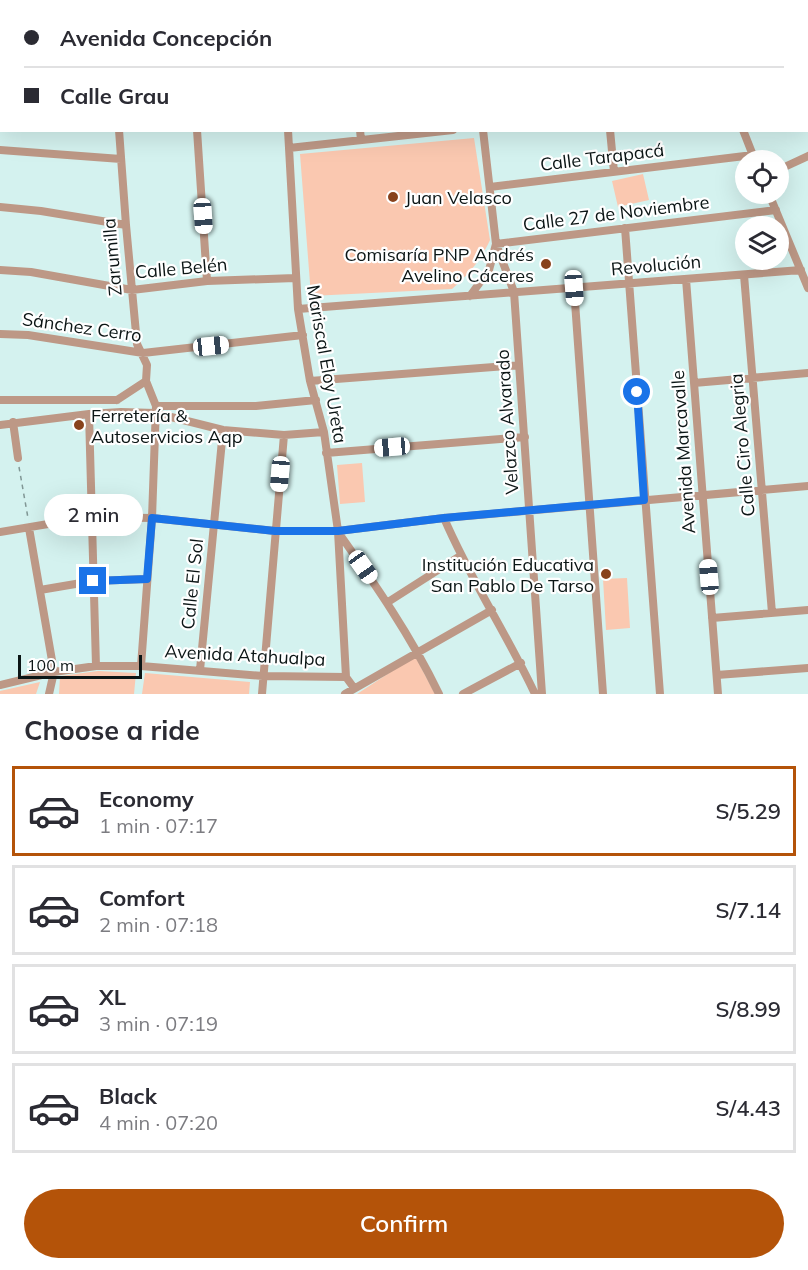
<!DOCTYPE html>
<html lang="en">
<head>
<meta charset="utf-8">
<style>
  body { margin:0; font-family:Mulish,sans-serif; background:#f2f2f3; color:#2b2b33; height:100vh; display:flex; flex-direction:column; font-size:22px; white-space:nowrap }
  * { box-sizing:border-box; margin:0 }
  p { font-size:20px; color:#7c7c81 }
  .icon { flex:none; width:33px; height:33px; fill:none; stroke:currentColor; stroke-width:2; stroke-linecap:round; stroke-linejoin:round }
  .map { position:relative; height:694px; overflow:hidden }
  .side { display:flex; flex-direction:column; background:#fff; flex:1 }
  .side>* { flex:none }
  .top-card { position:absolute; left:0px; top:0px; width:808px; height:132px; box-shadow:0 6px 24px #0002; display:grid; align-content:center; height:132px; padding:0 24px; background:#fff }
  .tools { position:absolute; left:735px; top:150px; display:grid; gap:12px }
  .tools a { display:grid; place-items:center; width:54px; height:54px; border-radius:50%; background:#fff; box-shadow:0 6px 24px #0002; font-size:30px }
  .scale { position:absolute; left:18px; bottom:15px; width:124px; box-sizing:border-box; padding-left:6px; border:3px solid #0b1515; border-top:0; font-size:16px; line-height:21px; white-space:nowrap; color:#0b1515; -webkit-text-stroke:4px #fff; paint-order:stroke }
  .end { position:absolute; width:27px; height:27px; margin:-14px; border:8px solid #1a73e8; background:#fff; box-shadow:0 0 0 3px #fff }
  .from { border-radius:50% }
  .bubble { position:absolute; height:42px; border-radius:21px; background:#fff; box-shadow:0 6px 24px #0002; font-size:20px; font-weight:600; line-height:42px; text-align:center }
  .car { position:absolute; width:18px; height:36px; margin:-18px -9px; border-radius:8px; box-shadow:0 0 4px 2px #0007; background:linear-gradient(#fff 24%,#345 0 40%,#fff 0 76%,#345 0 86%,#fff 0) }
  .top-card b { display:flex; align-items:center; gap:21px; height:57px; font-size:22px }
  .top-card b+b { border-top:2px solid #e1e1e2 }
  .top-card i { width:15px; height:15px; background:#2b2b33 }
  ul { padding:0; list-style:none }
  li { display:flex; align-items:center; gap:18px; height:90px; margin:0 12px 9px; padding:0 12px; border:3px solid #e1e1e2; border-radius:0px }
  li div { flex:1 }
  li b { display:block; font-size:22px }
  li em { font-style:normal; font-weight:600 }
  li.current { border-color:#b45309 }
  li>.icon { width:54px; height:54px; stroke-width:1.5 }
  h2 { padding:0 24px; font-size:27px; line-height:72px }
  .cta { display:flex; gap:12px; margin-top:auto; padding:12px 24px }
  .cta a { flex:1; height:69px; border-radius:36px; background:#b45309; color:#fff; font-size:24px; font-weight:600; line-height:69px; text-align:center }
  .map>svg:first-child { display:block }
</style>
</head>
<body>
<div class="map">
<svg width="808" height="694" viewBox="0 0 808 694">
  <rect width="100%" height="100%" fill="#d4f2ef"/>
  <!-- green -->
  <path fill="#fac8b0" d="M474,138L490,240C481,260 468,275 452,289L311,296L300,154Z
    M643,174L649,200L618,207L612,181Z
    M362,463L365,502L340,504L337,465Z
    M627,578L630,628L606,630L603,579Z
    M415,656L435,694H357Z
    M98,671L136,673L134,694H59L60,676Z
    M145,673L250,682L249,694H142Z
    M40,682L36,694H0V691Z"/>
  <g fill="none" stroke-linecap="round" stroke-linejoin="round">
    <!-- path -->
    <path stroke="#819795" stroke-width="1.5" stroke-dasharray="4.5 4.5" stroke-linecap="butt" d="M19,467L28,518"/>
    <!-- minor -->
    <path stroke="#bd9886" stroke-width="8" d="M27,0V2
      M32,0L57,2
      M191,0V2
      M284,0V2
      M406,0L407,2
      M468,0V2
      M512,0V2
      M688,0L689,2
      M757,0V2
      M377,2L389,0
      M593,2L606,0
      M807,21H808
      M0,84H2
      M807,123L808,125
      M119,130L126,225L137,344L147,365L146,381L156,406L152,518L141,666
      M197,130L207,281
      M288,130L298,309L310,381L324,432L338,531L346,677L354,688
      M360,130L361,140
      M483,130L496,244L514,292L542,694
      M610,130L614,172
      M743,130L754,158
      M289,148L453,130
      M0,150L121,159
      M778,170L808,156
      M490,187L753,155
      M769,194L808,288
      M0,207L41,211L126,225
      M625,228L660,694
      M0,270L31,272L132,290L207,281L295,278
      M744,275L772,613
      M686,279L718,694
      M574,288L603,694
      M470,296L489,270L496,244L776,210
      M298,309L801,270
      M0,334L28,335L143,353L303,335
      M310,381L519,365
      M694,383L808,373
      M0,400H117
      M117,400L146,381
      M156,406H256L316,400
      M89,414L96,666
      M13,422L18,458
      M0,425L89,414L121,412L155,413L223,430L284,435L324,432
      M326,453L525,437
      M444,518C470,579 507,634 535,694
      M29,528L54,672L49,694
      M0,532L90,517L152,518L275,531H338L444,518L808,486
      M338,532C375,584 411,636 439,694
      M40,590L93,581L147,579
      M388,602L460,556
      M712,618L808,610
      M200,670L223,430
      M717,675L808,668
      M0,685L54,672L96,666H141L263,676L346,677
      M262,694L284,435
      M345,694L492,610
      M463,694L521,663"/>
  </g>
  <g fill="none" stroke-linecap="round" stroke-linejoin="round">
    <!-- route -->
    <path stroke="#1a73e8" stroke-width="8" d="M93,581L147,579L152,518L275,531H338L444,518L644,500L637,392"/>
  </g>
  <!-- markers -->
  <g fill="#88421c" stroke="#fff" stroke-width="2">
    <circle cx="393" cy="197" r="6"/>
    <circle cx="546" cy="264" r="6"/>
    <circle cx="79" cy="425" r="6"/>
    <circle cx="606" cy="574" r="6"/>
  </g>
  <g text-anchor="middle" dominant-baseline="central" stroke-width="4.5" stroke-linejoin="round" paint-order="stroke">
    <!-- street labels -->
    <g font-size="18" fill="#0b1515" stroke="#fff">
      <text transform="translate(602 157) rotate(-7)">Calle Tarapacá</text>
      <text transform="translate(616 213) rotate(-7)">Calle 27 de Noviembre</text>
      <text transform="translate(112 257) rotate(-95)">Zarumilla</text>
      <text transform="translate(656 265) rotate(-5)">Revolución</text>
      <text transform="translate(181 268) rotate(-5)">Calle Belén</text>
      <text transform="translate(82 327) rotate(8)">Sánchez Cerro</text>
      <text transform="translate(327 364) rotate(80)">Mariscal Eloy Ureta</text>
      <text transform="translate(507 422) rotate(-94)">Velazco Alvarado</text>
      <text transform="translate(742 445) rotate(-95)">Calle Ciro Alegria</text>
      <text transform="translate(683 452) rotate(-94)">Avenida Marcavalle</text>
      <text transform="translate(192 584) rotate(-84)">Calle El Sol</text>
      <text transform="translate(245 655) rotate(3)">Avenida Atahualpa</text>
    </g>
    <!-- poi labels -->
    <g font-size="18" fill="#0b1515" stroke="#fff" text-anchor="start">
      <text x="405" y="197">Juan Velasco</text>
      <text x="534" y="254" text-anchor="end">Comisaría PNP Andrés<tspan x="534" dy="21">Avelino Cáceres</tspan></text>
      <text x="91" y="415">Ferretería &amp;<tspan x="91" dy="21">Autoservicios Aqp</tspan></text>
      <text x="594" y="564" text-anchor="end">Institución Educativa<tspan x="594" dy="21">San Pablo De Tarso</tspan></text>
    </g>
  </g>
</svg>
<div class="tools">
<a><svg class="icon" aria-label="locate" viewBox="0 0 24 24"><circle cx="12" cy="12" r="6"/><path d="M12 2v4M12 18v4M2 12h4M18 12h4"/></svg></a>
<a><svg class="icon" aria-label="layers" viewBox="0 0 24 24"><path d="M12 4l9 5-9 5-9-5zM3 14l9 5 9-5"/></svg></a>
</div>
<div class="scale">100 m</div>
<i class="end from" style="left:637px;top:392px"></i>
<i class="end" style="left:93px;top:581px"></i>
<div class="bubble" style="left:44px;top:494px;width:99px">2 min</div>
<i class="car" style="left:203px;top:216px;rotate:176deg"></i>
<i class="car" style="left:574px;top:288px;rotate:176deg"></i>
<i class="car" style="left:211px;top:346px;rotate:84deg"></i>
<i class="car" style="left:392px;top:447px;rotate:265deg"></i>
<i class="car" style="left:280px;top:474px;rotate:185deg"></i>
<i class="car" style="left:363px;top:567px;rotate:145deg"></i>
<i class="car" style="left:709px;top:577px;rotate:355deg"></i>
<div class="top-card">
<b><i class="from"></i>Avenida Concepción</b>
<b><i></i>Calle Grau</b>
</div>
</div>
<section class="side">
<h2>Choose a ride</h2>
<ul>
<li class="current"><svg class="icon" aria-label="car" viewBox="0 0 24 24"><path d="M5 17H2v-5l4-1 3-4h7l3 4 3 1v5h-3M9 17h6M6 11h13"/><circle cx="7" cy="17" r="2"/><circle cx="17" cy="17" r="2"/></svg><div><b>Economy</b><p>1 min · 07:17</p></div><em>S/5.29</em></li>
<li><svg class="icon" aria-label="car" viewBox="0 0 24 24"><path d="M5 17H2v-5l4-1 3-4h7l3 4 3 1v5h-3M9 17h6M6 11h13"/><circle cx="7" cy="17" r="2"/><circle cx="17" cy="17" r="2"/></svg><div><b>Comfort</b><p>2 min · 07:18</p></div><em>S/7.14</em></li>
<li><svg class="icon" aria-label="car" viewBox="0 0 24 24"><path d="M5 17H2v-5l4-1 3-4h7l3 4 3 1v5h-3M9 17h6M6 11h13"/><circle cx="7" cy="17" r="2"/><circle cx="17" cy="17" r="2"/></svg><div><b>XL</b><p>3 min · 07:19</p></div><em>S/8.99</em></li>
<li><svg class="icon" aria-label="car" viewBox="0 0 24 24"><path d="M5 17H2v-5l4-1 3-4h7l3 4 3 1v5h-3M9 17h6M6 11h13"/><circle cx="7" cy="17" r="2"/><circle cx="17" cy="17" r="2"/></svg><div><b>Black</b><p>4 min · 07:20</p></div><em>S/4.43</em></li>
</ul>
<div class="cta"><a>Confirm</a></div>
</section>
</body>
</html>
